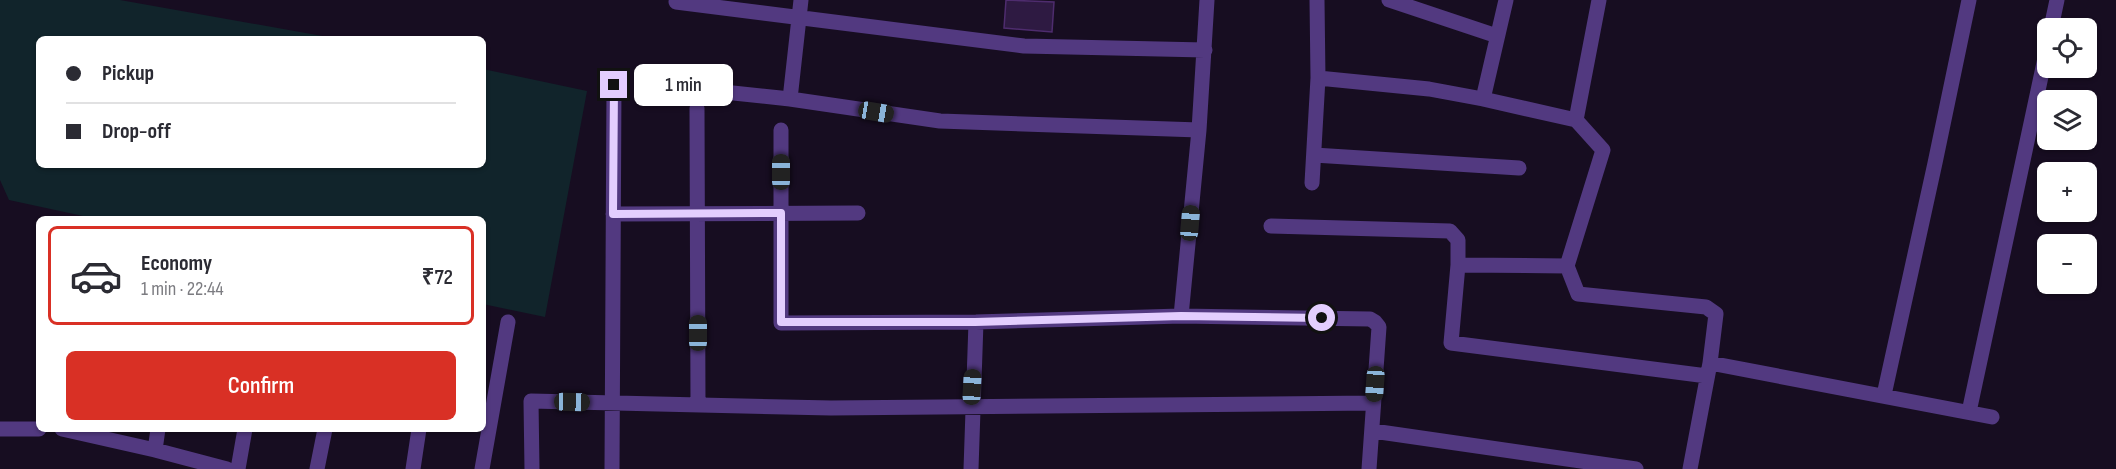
<!DOCTYPE html>
<html lang="en">
<head>
<meta charset="utf-8">
<style>
  body { margin:0; font-family:"Sofia Sans Condensed",sans-serif; background:#f2f2f3; color:#2b2b33; height:100vh; display:flex; flex-direction:column; font-size:22px; white-space:nowrap }
  * { box-sizing:border-box; margin:0 }
  p { font-size:20px; color:#7c7c81 }
  .icon { flex:none; width:33px; height:33px; fill:none; stroke:currentColor; stroke-width:2; stroke-linecap:round; stroke-linejoin:round }
  .map { position:relative; flex:1; overflow:hidden }
  .panel { position:absolute; left:36px; top:216px; width:450px; height:216px; display:flex; flex-direction:column; background:#fff; border-radius:9px; box-shadow:0 2px 4px #0004 }
  .panel>* { flex:none }
  .top-card { position:absolute; left:36px; top:36px; width:450px; height:132px; border-radius:9px; box-shadow:0 2px 4px #0004; display:grid; align-content:center; height:132px; padding:0 30px; background:#fff }
  .buttons { position:absolute; left:2037px; top:18px; display:grid; gap:12px }
  .buttons a { display:grid; place-items:center; width:60px; height:60px; border-radius:9px; background:#fff; box-shadow:0 2px 4px #0004; font-size:30px }
  .end { position:absolute; width:27px; height:27px; margin:-14px; border:8px solid #e3cefe; background:#111; box-shadow:0 0 0 3px #111 }
  .from { border-radius:50% }
  .bubble { position:absolute; height:42px; border-radius:9px; background:#fff; box-shadow:0 2px 4px #0004; font-size:20px; font-weight:600; line-height:42px; text-align:center }
  .car { position:absolute; width:18px; height:36px; margin:-18px -9px; border-radius:8px; box-shadow:0 0 4px 2px #0007; background:linear-gradient(#222 24%,#8ab4d8 0 40%,#222 0 76%,#8ab4d8 0 86%,#222 0) }
  .top-card b { display:flex; align-items:center; gap:21px; height:57px; font-size:22px }
  .top-card b+b { border-top:2px solid #e1e1e2 }
  .top-card i { width:15px; height:15px; background:#2b2b33 }
  ul { padding:10px 0 0; list-style:none }
  li { display:flex; align-items:center; gap:18px; height:99px; margin:0 12px 9px; padding:0 18px; border:3px solid transparent; border-radius:9px }
  li div { flex:1 }
  li b { display:block; font-size:22px }
  li em { font-style:normal; font-weight:600 }
  li.on { border-color:#d93025 }
  li>.icon { width:54px; height:54px; stroke-width:1.5 }
  .action { display:flex; gap:12px; margin-top:auto; padding:12px 30px }
  .action a { flex:1; height:69px; border-radius:9px; background:#d93025; color:#fff; font-size:24px; font-weight:600; line-height:69px; text-align:center }
  .map>svg:first-child { display:block }
</style>
</head>
<body>
<div class="map">
<svg width="2116" height="469" viewBox="0 0 2116 469">
  <rect width="100%" height="100%" fill="#170d21"/>
  <!-- green -->
  <path fill="#11242b" d="M0,0H120L339,39H39V165H483V69L587,91L545,317L483,304V219H97L9,200L0,180Z"/>
  <!-- building -->
  <path fill="#2e1a42" stroke="#4e2c6e" stroke-width="1.5" d="M1006,0L1054,2L1052,32L1004,28Z"/>
  <g fill="none" stroke-linecap="round" stroke-linejoin="round">
    <!-- street -->
    <path stroke="#523980" stroke-width="15" d="M1389,0L1497,36
      M676,2L1024,46L1205,50
      M2051,28L2057,0
      M1318,78L1429,89L1483,99L1576,120L1603,150L1567,266L1578,294L1706,307L1716,314L1710,363L1690,469
      M667,86L790,99L940,121L1199,130
      M790,99L801,0
      M1483,99L1506,0
      M697,108L698,404
      M1576,120L1599,0
      M781,130V323L976,322L1181,316L1199,130L1207,0
      M1314,155L1519,168
      M1312,183L1318,78L1317,0
      M613,214L858,213
      M1271,226L1450,231L1458,240V265L1567,266
      M1458,265L1451,343L1707,376
      M1181,316L1370,319L1375,322L1379,327L1369,469
      M1710,363L1992,417
      M1884,395L1935,163L1969,0
      M1969,412L2048,44
      M0,429H39
      M62,429L155,450L227,469
      M1373,431L1636,469
      M155,450L158,429
      M238,469L245,429
      M317,469L325,429
      M413,469L419,429
      M482,469L508,322
      M532,469L531,401L831,408L1373,403
      M612,469L614,85
      M971,469L976,322"/>
  </g>
  <g fill="none" stroke-linecap="round" stroke-linejoin="round">
    <!-- route -->
    <path stroke="#e3cefe" stroke-width="8" d="M614,85L613,214L781,213V322H975L1181,316L1322,318"/>
  </g>
</svg>
<div class="buttons">
<a><svg class="icon" aria-label="locate" viewBox="0 0 24 24"><circle cx="12" cy="12" r="6"/><path d="M12 2v4M12 18v4M2 12h4M18 12h4"/></svg></a>
<a><svg class="icon" aria-label="layers" viewBox="0 0 24 24"><path d="M12 4l9 5-9 5-9-5zM3 14l9 5 9-5"/></svg></a>
<a>+</a>
<a>−</a>
</div>
<i class="end from" style="left:1322px;top:318px"></i>
<i class="end" style="left:614px;top:85px"></i>
<div class="bubble" style="left:634px;top:64px;width:99px">1 min</div>
<i class="car" style="left:876px;top:112px;rotate:99deg"></i>
<i class="car" style="left:781px;top:172px;rotate:0deg"></i>
<i class="car" style="left:1190px;top:223px;rotate:5deg"></i>
<i class="car" style="left:698px;top:333px;rotate:0deg"></i>
<i class="car" style="left:1375px;top:384px;rotate:184deg"></i>
<i class="car" style="left:972px;top:387px;rotate:3deg"></i>
<i class="car" style="left:572px;top:402px;rotate:91deg"></i>
<div class="top-card">
<b><i class="from"></i>Pickup</b>
<b><i></i>Drop-off</b>
</div>
<section class="panel">
<ul>
<li class="on"><svg class="icon" aria-label="car" viewBox="0 0 24 24"><path d="M5 17H2v-5l4-1 3-4h7l3 4 3 1v5h-3M9 17h6M6 11h13"/><circle cx="7" cy="17" r="2"/><circle cx="17" cy="17" r="2"/></svg><div><b>Economy</b><p>1 min · 22:44</p></div><em>₹72</em></li>
</ul>
<div class="action"><a>Confirm</a></div>
</section>
</div>
</body>
</html>
